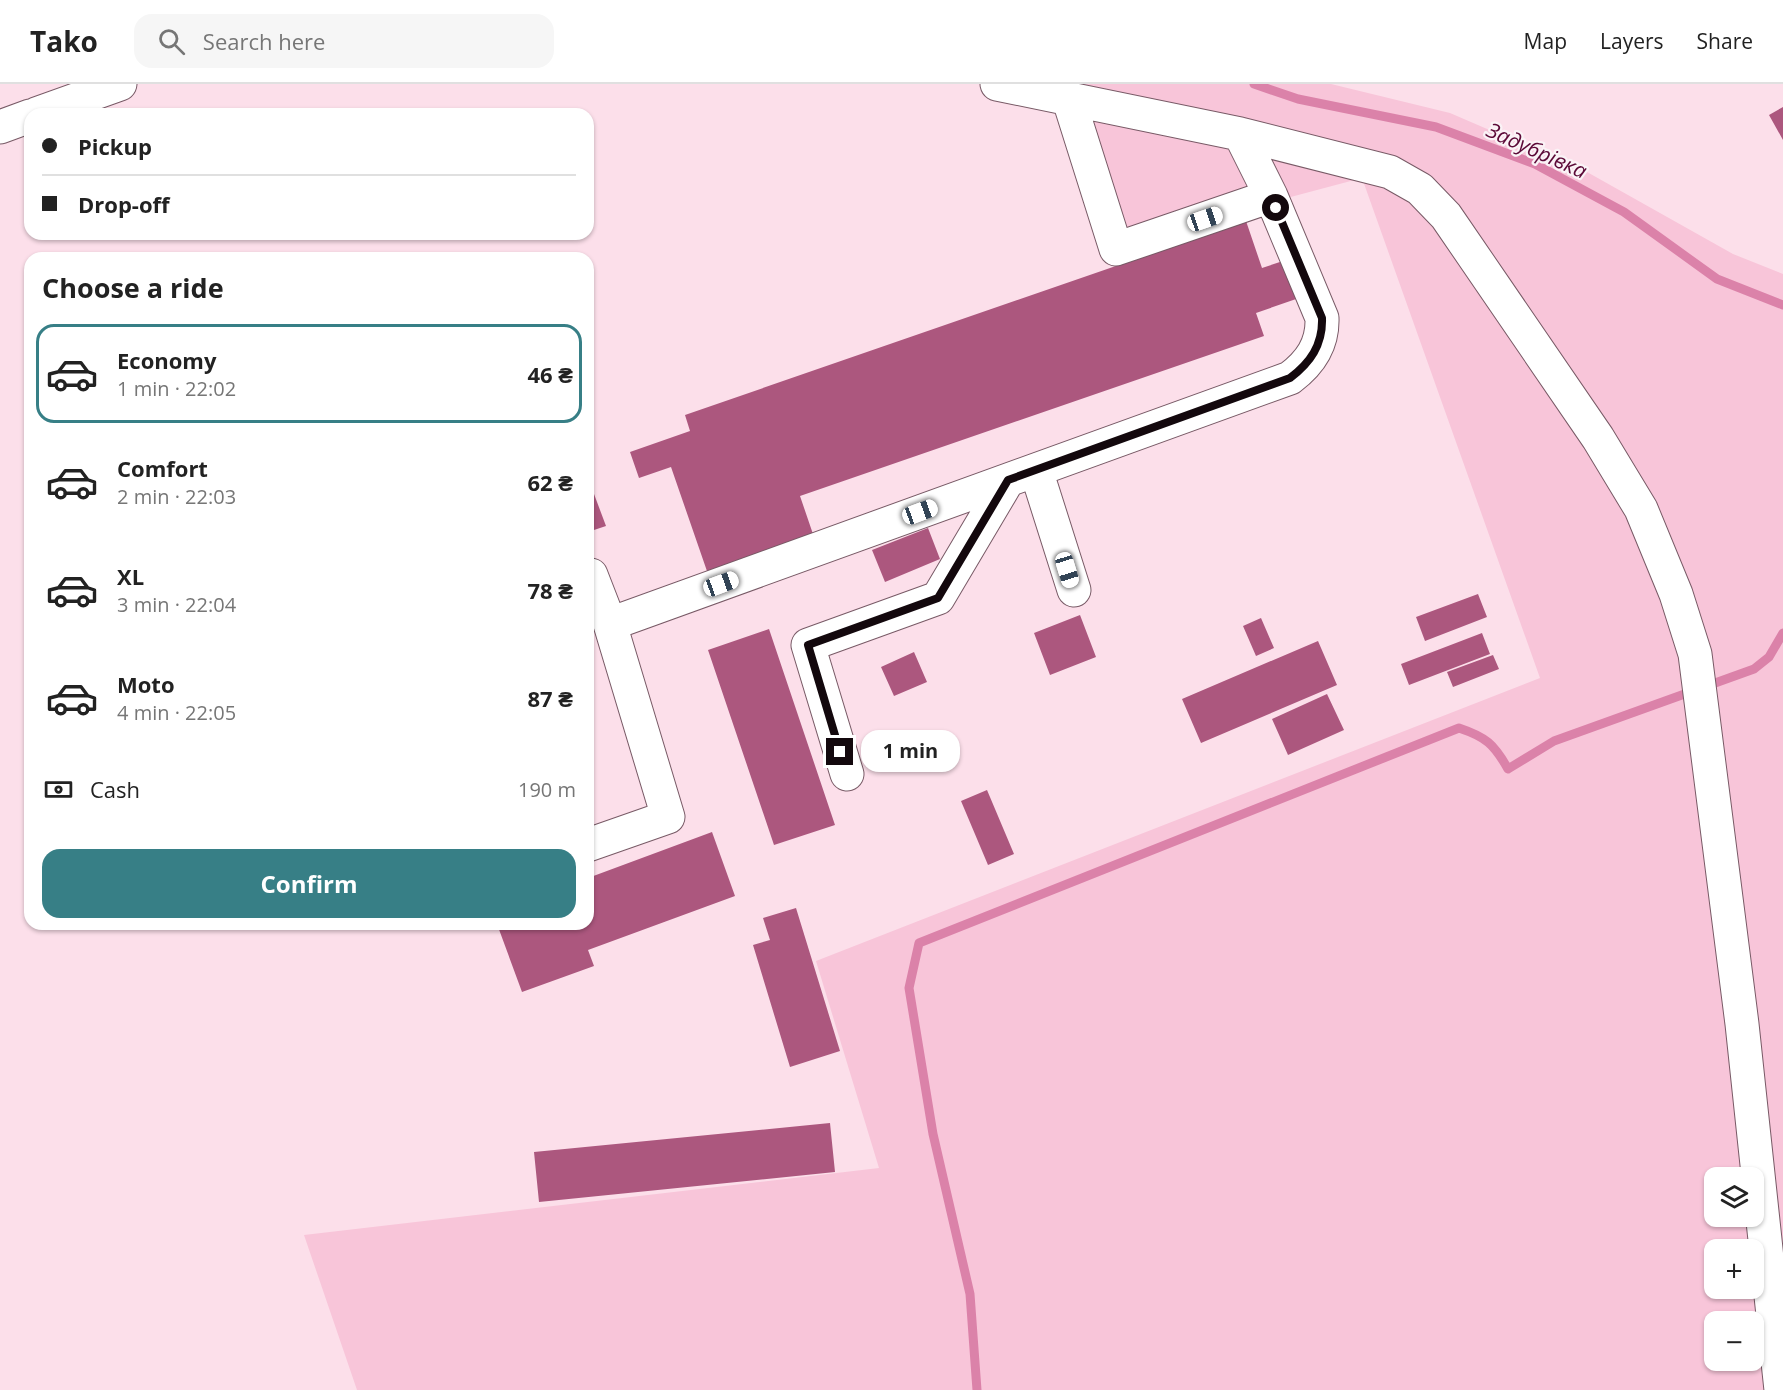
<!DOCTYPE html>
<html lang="en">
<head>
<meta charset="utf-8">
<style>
  body { margin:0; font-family:"Open Sans",sans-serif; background:#f6f6f6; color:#222; height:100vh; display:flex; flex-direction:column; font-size:22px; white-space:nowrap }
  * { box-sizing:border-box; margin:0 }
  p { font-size:20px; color:#767676 }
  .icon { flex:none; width:33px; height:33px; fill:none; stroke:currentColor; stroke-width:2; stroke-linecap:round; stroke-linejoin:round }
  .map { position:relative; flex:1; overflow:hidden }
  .drawer { position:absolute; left:24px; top:168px; width:570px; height:678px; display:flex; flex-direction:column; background:#fff; border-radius:18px; box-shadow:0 2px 4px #0004 }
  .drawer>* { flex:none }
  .top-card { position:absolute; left:24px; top:24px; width:570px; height:132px; border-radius:18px; box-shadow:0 2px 4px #0004; display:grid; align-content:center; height:132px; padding:0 18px; background:#fff }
  .fabs { position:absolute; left:1704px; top:1083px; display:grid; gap:12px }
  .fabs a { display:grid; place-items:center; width:60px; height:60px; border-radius:12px; background:#fff; box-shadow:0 2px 4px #0004; font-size:30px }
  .end { position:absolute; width:27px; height:27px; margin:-14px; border:8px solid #13080d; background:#fff; box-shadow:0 0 0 3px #fff }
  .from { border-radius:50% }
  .bubble { position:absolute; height:42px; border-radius:18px; background:#fff; box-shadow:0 2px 4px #0004; font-size:20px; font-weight:700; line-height:42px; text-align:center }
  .car { position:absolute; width:18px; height:36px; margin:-18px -9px; border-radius:8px; box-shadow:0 0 4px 2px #0007; background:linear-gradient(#fff 24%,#345 0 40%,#fff 0 76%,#345 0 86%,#fff 0) }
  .top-card b { display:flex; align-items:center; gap:21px; height:57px; font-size:22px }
  .top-card b+b { border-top:2px solid #e0e0e0 }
  .top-card i { width:15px; height:15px; background:#222 }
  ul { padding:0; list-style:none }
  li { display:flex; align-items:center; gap:18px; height:99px; margin:0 12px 9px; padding:0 6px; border:3px solid transparent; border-radius:18px }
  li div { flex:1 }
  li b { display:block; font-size:22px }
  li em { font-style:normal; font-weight:700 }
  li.on { border-color:#377f86 }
  li>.icon { width:54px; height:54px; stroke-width:1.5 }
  h2 { padding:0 18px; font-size:27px; line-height:72px }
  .pay { display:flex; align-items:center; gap:15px; height:66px; padding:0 18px; font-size:22px }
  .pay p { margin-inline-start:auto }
  .button { display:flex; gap:12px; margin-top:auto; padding:12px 18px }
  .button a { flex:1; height:69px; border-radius:18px; background:#377f86; color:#fff; font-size:24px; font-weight:700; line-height:69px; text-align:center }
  header { display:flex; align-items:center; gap:36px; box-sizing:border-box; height:84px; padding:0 30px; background:#fff; border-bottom:2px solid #e0e0e0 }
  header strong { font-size:28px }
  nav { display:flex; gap:33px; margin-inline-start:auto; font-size:21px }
  .search { width:420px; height:54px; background:#f6f6f6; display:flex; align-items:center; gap:15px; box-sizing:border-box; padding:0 21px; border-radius:18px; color:#767676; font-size:22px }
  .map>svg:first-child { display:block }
</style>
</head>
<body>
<header>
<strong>Tako</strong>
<div class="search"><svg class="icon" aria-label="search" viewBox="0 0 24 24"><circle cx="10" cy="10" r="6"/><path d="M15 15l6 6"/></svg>Search here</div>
<nav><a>Map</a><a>Layers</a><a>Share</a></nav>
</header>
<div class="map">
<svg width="1783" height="1306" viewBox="0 0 1783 1306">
  <rect width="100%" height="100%" fill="#fcdfea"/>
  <!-- green -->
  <path fill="#f8c5d9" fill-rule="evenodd" d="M1054,0H1331L1450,29L1587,88L1733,170L1783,190V1306H357L304,1151L879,1084L816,877L1540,594L1362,94L1104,163ZM1714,1094H1754V1132H1714ZM1714,1166H1754V1204H1714ZM1714,1238H1754V1276H1714Z"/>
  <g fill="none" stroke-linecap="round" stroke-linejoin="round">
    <!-- stream -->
    <path stroke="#db82a9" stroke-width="9" d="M1254,0L1298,15L1436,43L1535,80L1624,128L1717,195L1783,221
      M977,1306L970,1210L933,1050L909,904L919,859L1459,644C1486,653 1494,660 1508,685L1554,657L1754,585L1769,573L1783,549"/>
  </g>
  <!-- building -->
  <path fill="#ac577e" d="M1783,23V56L1769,31Z
    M1246,137L1262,184L1286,176L1299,214L1256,229L1264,252L800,412L814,453L708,490L671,383L639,394L630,368L690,347L685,331Z
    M588,394L606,442L588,448Z
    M928,444L940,475L885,498L872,466Z
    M1478,510L1487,533L1425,557L1416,533Z
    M1080,531L1096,573L1050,591L1034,549Z
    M1261,534L1274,564L1256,572L1243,542Z
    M769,545L835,741L774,761L708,566Z
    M1482,549L1490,570L1409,601L1401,580Z
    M1318,557L1337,601L1201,659L1182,615Z
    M914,568L927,598L894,612L881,583Z
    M1493,571L1499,585L1453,603L1447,588Z
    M1327,610L1344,646L1288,671L1272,635Z
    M987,706L1014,770L988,781L961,717Z
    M712,748L735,812L588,866L594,882L522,908L497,840H588V794Z
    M796,824L840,967L790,983L753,861L770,856L763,834Z
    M830,1039L835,1088L539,1118L534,1068Z"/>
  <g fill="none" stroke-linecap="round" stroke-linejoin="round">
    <!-- minor casing -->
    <g stroke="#785a66" stroke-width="35">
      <path id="minor" d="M997,0L1240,50L1390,88L1420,105L1446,132L1598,354L1641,425L1676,510L1695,570L1742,940L1781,1306
        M1069,16L1116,165L1271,112
        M36,30L120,0
        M0,43L30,32
        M1036,386L1074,506
        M588,492L591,491L610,540L668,733L588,761
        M610,540L1290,294C1310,279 1323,261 1322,234L1271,112L1240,50
        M847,690L808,561L938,514L1008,396"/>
    </g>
    <!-- minor -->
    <use href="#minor" stroke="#fff" stroke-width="33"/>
  </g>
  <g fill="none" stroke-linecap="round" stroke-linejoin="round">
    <!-- route -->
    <path stroke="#13080d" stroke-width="8" d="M840,668L808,561L938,514L1008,396L1290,294C1310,279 1323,261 1322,234L1276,124"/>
  </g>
  <g text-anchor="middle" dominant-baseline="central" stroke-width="4.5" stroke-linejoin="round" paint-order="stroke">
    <!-- water labels -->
    <g font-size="21" font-style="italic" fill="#5b0937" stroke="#faf3f6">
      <text transform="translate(1537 66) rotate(24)">Задубрівка</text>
    </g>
  </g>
</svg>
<div class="fabs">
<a><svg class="icon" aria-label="layers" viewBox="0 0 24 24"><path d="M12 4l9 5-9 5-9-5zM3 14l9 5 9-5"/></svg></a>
<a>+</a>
<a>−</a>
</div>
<i class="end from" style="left:1276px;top:124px"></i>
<i class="end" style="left:840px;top:668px"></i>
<div class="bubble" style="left:861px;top:646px;width:99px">1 min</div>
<i class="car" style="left:1205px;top:135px;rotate:71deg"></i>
<i class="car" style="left:920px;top:428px;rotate:70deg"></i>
<i class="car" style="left:1067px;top:486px;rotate:163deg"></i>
<i class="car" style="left:721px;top:500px;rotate:70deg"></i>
<div class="top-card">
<b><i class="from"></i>Pickup</b>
<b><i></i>Drop-off</b>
</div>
<section class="drawer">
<h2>Choose a ride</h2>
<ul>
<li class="on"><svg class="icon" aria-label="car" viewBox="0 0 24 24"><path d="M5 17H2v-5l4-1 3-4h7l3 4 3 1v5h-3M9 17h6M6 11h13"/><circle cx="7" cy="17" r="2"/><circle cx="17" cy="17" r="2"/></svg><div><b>Economy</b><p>1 min · 22:02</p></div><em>46 ₴</em></li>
<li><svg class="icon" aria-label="car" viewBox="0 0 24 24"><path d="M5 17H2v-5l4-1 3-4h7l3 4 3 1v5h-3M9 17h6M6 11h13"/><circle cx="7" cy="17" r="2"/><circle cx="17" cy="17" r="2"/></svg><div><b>Comfort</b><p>2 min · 22:03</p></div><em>62 ₴</em></li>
<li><svg class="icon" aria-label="car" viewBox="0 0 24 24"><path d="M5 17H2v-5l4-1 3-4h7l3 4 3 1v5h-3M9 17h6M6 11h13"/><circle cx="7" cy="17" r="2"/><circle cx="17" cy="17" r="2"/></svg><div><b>XL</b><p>3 min · 22:04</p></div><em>78 ₴</em></li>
<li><svg class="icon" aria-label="car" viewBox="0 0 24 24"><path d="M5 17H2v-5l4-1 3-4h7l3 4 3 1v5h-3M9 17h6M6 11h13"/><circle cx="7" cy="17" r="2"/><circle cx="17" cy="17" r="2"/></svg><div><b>Moto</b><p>4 min · 22:05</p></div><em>87 ₴</em></li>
</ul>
<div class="pay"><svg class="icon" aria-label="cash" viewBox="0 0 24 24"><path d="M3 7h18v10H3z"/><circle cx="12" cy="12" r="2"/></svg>Cash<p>190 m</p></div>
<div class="button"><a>Confirm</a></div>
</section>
</div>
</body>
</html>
